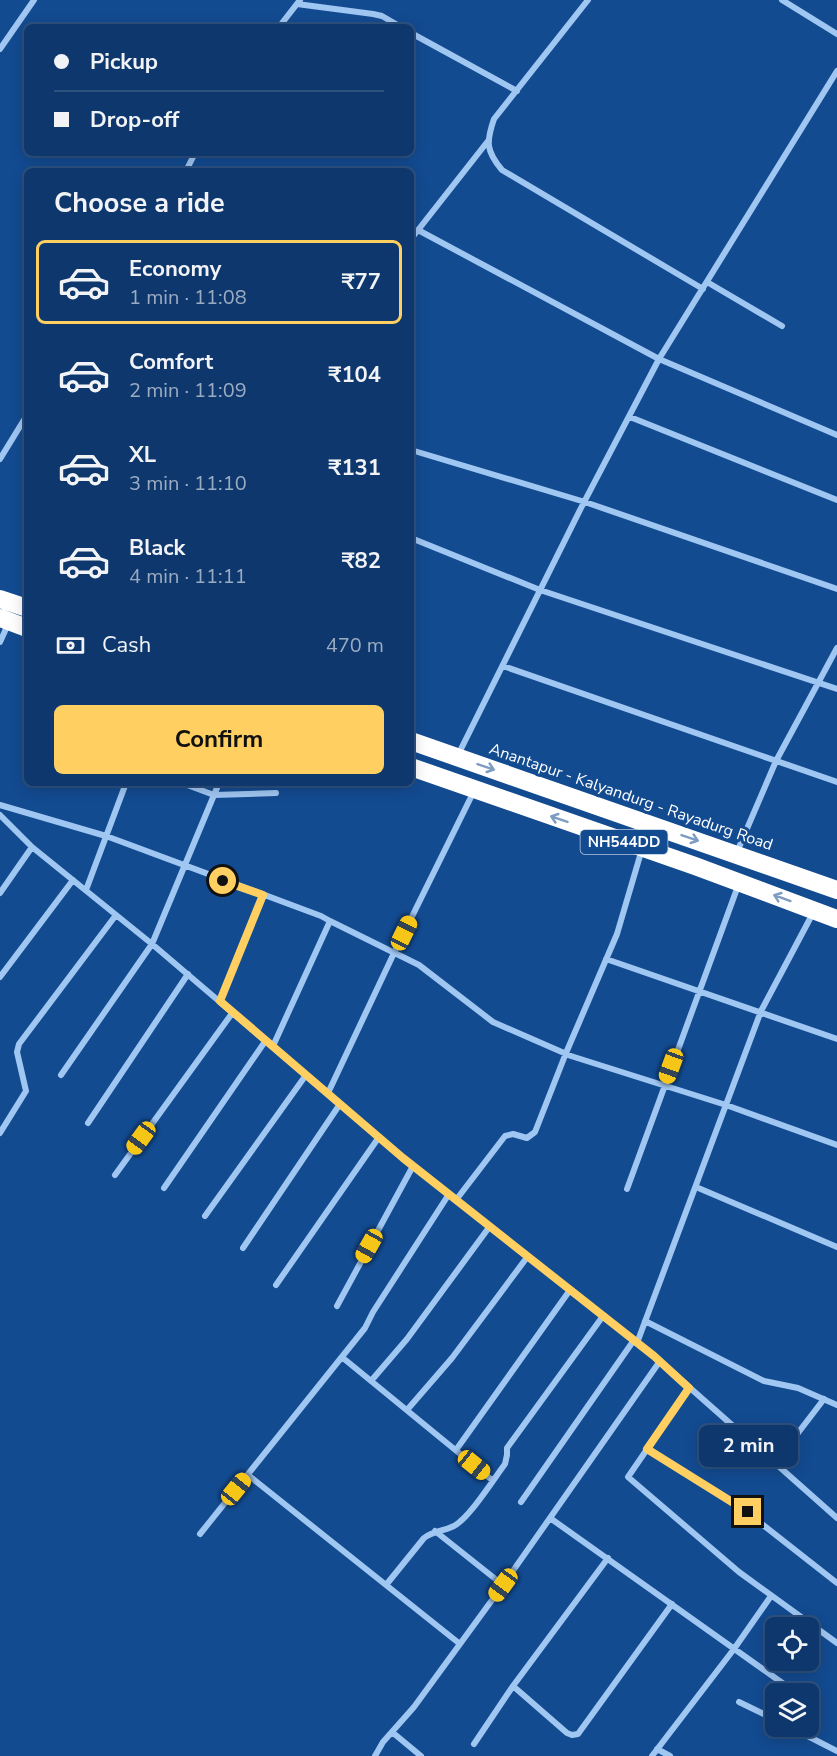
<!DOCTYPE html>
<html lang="en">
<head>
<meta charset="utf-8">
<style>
  body { margin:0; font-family:"Nunito Sans",sans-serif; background:#1c4375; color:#f1f3f6; height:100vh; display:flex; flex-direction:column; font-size:22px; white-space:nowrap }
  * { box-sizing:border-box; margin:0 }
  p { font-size:20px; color:#9bacc2 }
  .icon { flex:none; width:33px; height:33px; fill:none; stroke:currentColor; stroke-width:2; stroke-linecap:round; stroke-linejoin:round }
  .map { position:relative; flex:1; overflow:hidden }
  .side { position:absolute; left:24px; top:168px; width:390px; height:618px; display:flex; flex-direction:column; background:#0e386d; border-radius:9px; box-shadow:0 3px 15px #0003,0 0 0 2px #2e5280 }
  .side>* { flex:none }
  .top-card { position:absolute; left:24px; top:24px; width:390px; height:132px; border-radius:9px; box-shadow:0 3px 15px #0003,0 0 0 2px #2e5280; display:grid; align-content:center; height:132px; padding:0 30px; background:#0e386d }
  .buttons { position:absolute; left:765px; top:1617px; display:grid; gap:12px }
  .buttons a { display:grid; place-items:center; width:54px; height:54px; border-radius:9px; background:#0e386d; box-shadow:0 3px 15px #0003,0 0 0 2px #2e5280; font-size:30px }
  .end { position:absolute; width:27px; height:27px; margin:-14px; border:8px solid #ffd061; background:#111; box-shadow:0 0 0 3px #111 }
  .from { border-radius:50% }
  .bubble { position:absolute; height:42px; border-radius:9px; background:#0e386d; box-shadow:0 3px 15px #0003,0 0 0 2px #2e5280; font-size:20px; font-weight:700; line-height:42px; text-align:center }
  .car { position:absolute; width:18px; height:36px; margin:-18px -9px; border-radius:8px; box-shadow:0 0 4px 2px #0007; background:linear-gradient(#f5c518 24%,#345 0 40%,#f5c518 0 76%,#345 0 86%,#f5c518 0) }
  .top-card b { display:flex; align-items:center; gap:21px; height:57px; font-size:22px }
  .top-card b+b { border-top:2px solid #2e5280 }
  .top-card i { width:15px; height:15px; background:#f1f3f6 }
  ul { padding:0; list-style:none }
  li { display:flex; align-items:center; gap:18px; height:84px; margin:0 12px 9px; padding:0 18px; border:3px solid transparent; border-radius:9px }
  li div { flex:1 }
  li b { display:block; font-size:22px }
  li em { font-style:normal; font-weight:700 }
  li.active { border-color:#ffd061 }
  li>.icon { width:54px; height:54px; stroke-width:1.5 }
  h2 { padding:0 30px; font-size:27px; line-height:72px }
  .pay { display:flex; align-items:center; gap:15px; height:66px; padding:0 30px; font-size:22px }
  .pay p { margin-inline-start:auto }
  .cta { display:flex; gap:12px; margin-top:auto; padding:12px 30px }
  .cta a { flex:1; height:69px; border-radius:9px; background:#ffd061; color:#111; font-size:24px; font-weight:700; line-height:69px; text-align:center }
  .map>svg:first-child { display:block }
</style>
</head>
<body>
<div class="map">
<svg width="837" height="1756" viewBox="0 0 837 1756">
  <rect width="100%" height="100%" fill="#134b91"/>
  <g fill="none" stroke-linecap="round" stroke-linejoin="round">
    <!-- street -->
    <path stroke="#a0c6f2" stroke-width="6" d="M588,0L494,119C486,142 486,151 502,170L703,289
      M782,0L837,34
      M297,4L373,14L382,16L401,27
      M279,27L300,0
      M411,33L517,91
      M0,49L34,0
      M186,171L195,153
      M418,230L659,359L837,435
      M411,239L488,141
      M707,282L782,326
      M630,417L837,500
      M411,450L585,502L837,589
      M0,459L27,415
      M411,538L540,590L837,689
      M0,642L9,622
      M503,666L837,782
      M458,755L581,508L659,359L837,71
      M182,783L214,795L276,793
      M0,805L106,836L321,916L330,921L273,1046
      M0,815L32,847L152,944L403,1158L654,1356L837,1518
      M737,852L776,761L837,648
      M86,890L126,783
      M0,893L32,847
      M330,921L419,965L493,1022L571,1056L726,1105L837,1145
      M606,959L837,1039
      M0,977L73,880
      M220,1001L263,895
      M61,1075L152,944L219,783
      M328,1093L394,953L474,791
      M88,1123L188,974
      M0,1133L26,1091L17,1052L19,1044L116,915
      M115,1175L233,1012
      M696,1187L837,1247
      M164,1188L266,1040
      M627,1189L738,886
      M456,1200L505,1136L513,1134L527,1138L535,1132L566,1053L617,934L642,849
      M205,1216L306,1075
      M243,1248L340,1104
      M276,1285L379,1137
      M337,1306L413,1166
      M645,1321L764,1381L798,1388L837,1405
      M637,1343L761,1011L813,913
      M343,1358L492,1480
      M371,1381L407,1339L490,1226
      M689,1388L628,1477L739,1572L837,1643
      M407,1410L452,1358L528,1256
      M647,1449L739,1506L837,1583
      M456,1450L570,1290
      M775,1463L824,1399
      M248,1475L460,1644
      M521,1502L634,1340
      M550,1518L788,1687L790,1694
      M435,1531L503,1585
      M200,1534L365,1328L373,1312L449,1194
      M386,1585L424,1538C433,1531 444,1531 454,1526C470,1517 493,1480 505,1464L507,1455V1448L603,1316
      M513,1686L567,1733L572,1735L578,1734L672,1604
      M739,1702L776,1720
      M788,1726L837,1751
      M392,1732L421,1756
      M474,1744L513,1686L608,1558
      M657,1749L670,1756
      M375,1756L383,1742L414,1707L503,1585L660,1361
      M652,1756L734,1649L771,1596"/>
    <!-- highway -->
    <path stroke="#fff" stroke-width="18" d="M0,599L27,608
      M0,618L27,628
      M411,741L837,890
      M411,767L695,866L837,919"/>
  </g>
  <!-- one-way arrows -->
  <defs><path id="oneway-shaft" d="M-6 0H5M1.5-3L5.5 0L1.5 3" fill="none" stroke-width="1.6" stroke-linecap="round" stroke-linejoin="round" transform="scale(1.5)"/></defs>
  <g stroke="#7d9cc2">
    <use href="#oneway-shaft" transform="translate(486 767) rotate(19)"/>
    <use href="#oneway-shaft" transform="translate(559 819) rotate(-161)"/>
    <use href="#oneway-shaft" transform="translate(690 838) rotate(19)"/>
    <use href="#oneway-shaft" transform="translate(782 898) rotate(-160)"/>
  </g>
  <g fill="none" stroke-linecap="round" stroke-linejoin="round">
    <!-- route -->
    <path stroke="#ffd061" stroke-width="8" d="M223,881L263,895L220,1001L403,1158L654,1356L689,1388L647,1449L748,1512"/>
  </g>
  <g text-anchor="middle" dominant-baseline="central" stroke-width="6" stroke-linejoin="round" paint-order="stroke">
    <!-- shield labels -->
    <rect fill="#134b91" stroke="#b8c9de" stroke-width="1.5" x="580.5" y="830" width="87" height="24" rx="4.5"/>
    <g font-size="15" font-weight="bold" fill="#fff">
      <text x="624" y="842">NH544DD</text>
    </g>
    <!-- street labels -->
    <g font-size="16" fill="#fff" stroke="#134b91">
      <text transform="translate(631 797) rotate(19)">Anantapur - Kalyandurg - Rayadurg Road</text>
    </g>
  </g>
</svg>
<div class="buttons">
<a><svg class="icon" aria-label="locate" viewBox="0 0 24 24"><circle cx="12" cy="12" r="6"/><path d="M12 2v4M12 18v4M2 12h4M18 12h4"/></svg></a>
<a><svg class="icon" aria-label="layers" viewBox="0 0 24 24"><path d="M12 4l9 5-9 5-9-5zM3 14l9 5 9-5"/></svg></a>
</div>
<i class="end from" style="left:223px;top:881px"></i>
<i class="end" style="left:748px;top:1512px"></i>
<div class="bubble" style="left:699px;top:1425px;width:99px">2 min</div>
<i class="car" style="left:404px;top:933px;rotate:26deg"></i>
<i class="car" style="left:671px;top:1066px;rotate:200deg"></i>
<i class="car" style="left:141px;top:1138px;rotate:216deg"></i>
<i class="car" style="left:369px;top:1246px;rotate:209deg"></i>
<i class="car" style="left:474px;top:1465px;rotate:129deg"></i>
<i class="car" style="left:236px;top:1489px;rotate:39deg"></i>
<i class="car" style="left:503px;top:1585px;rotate:216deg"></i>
<div class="top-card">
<b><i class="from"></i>Pickup</b>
<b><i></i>Drop-off</b>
</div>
<section class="side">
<h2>Choose a ride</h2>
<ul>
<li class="active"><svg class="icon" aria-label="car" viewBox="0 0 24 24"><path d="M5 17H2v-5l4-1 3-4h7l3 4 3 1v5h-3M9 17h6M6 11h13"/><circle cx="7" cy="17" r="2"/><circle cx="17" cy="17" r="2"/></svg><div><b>Economy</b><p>1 min · 11:08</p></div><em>₹77</em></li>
<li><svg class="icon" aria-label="car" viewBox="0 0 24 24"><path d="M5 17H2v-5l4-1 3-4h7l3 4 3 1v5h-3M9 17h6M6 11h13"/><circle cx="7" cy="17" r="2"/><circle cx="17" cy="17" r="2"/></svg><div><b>Comfort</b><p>2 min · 11:09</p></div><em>₹104</em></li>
<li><svg class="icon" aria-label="car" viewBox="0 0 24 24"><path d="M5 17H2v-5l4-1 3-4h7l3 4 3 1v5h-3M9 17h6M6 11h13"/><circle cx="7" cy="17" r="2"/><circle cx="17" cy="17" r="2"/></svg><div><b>XL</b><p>3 min · 11:10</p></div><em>₹131</em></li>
<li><svg class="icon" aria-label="car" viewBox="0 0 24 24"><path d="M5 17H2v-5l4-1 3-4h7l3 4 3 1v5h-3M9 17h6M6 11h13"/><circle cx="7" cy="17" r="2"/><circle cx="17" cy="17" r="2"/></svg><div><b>Black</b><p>4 min · 11:11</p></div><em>₹82</em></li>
</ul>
<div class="pay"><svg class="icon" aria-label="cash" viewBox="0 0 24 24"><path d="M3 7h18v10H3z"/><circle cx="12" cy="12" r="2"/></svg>Cash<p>470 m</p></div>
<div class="cta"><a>Confirm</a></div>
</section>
</div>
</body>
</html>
